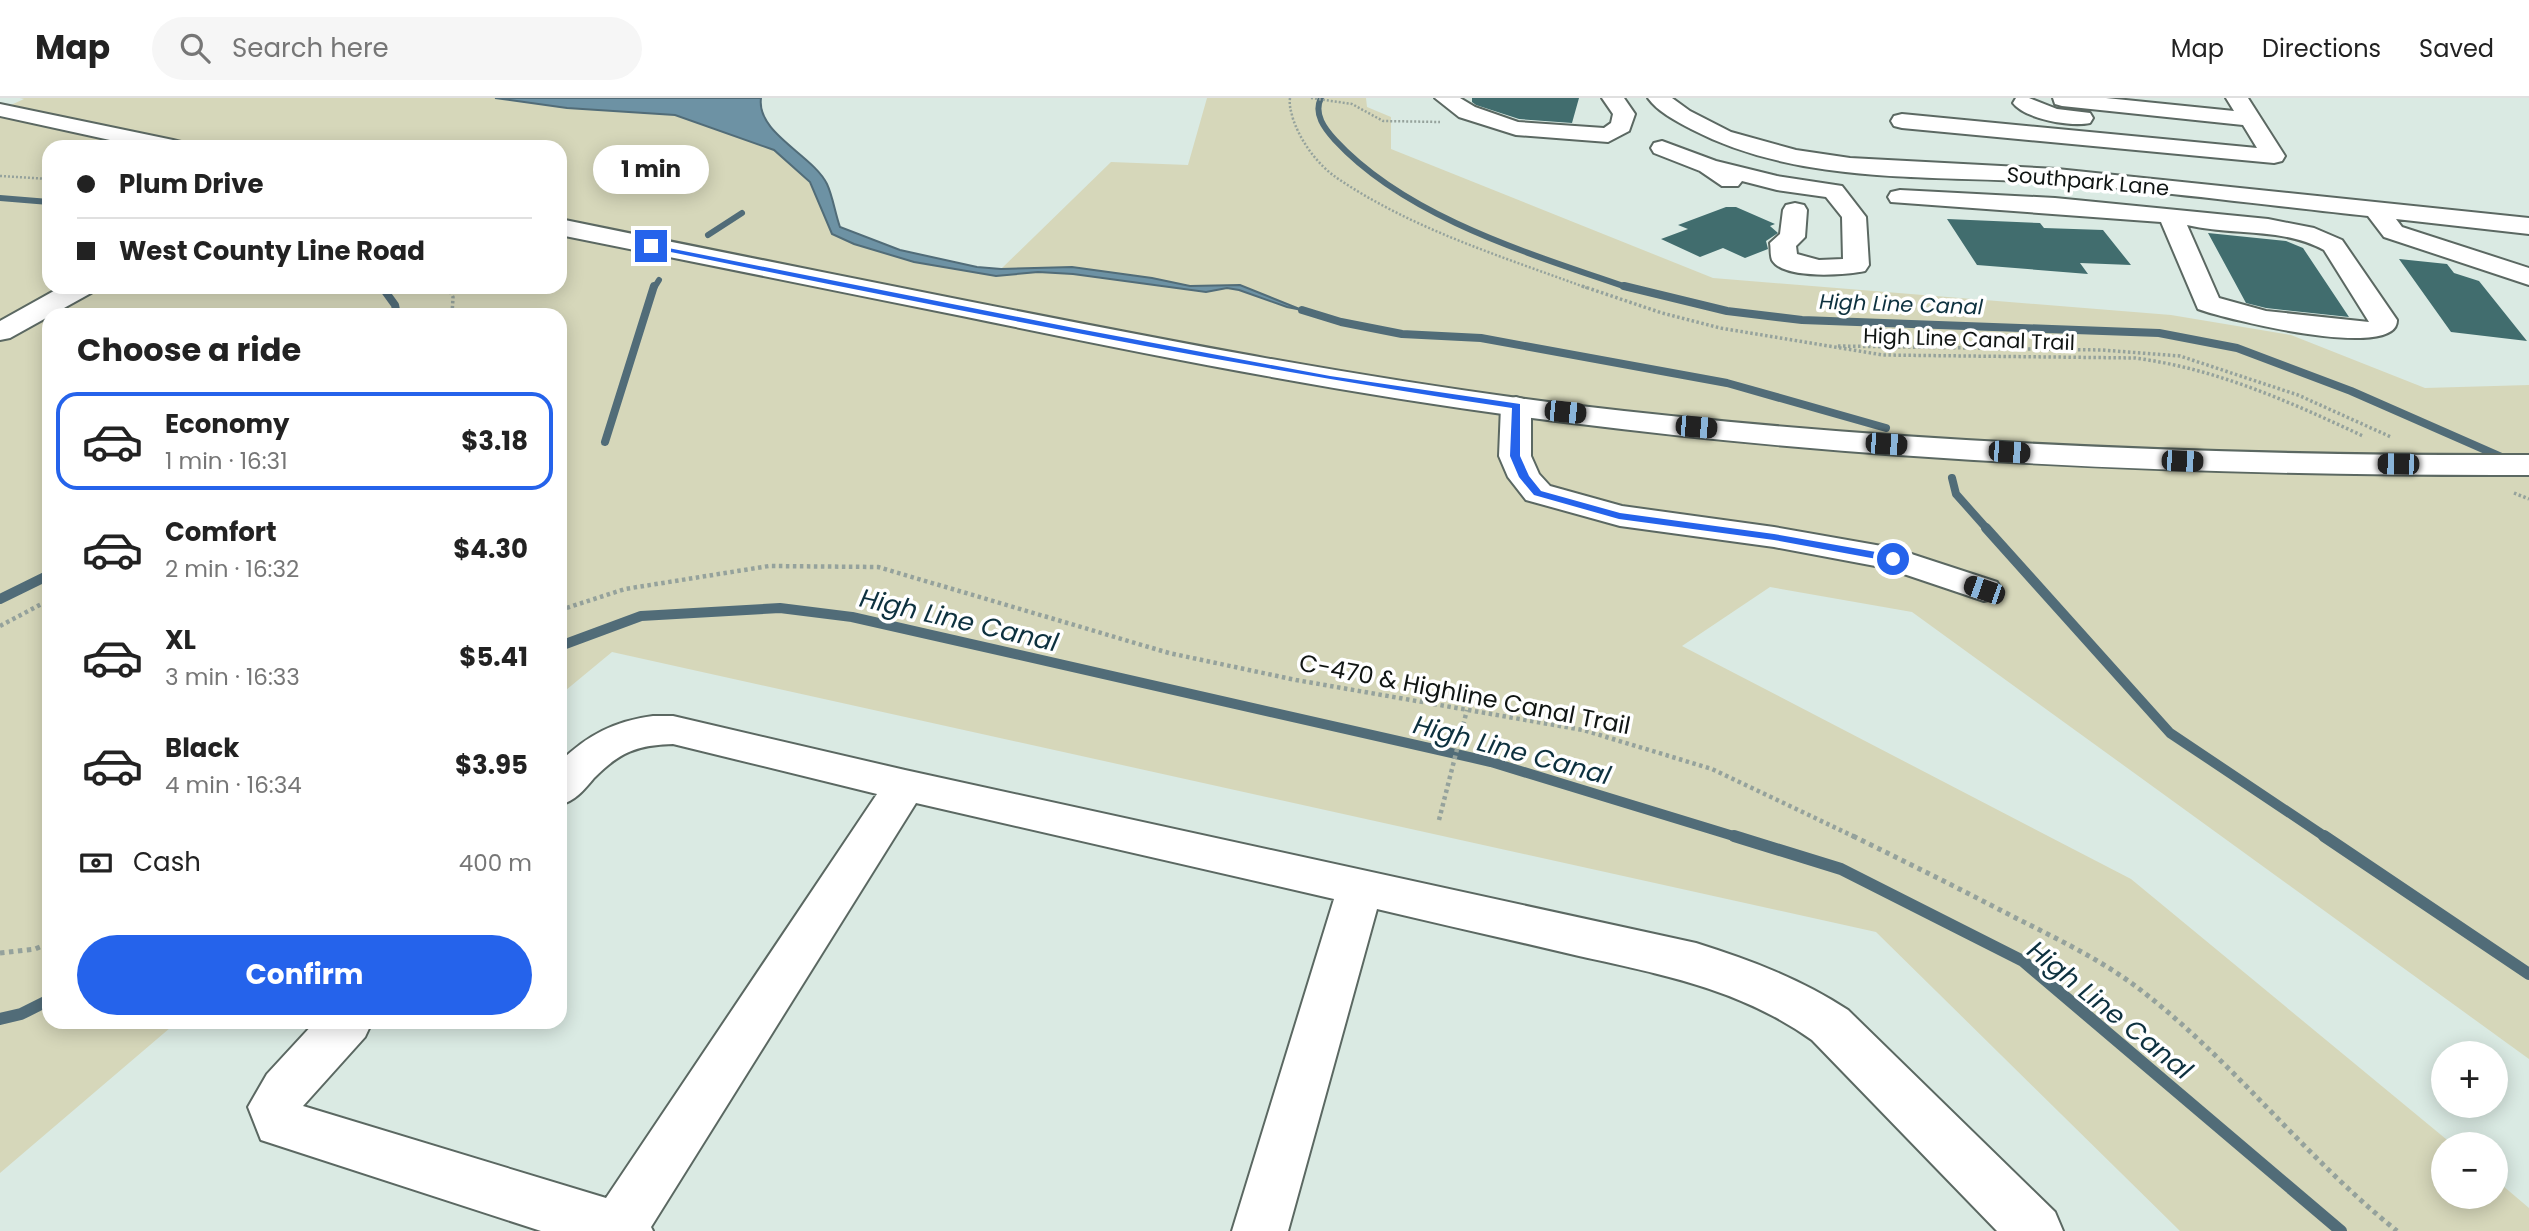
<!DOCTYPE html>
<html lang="en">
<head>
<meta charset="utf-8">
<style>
  body { margin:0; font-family:Poppins,sans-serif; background:#f6f6f6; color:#222; height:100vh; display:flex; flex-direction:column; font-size:26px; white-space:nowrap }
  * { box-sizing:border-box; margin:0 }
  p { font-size:23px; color:#767676 }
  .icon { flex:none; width:38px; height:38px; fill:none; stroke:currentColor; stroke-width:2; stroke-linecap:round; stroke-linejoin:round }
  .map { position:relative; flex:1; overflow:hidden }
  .drawer { position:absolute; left:42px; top:210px; width:525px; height:721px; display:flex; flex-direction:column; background:#fff; border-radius:21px; box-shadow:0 4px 18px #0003 }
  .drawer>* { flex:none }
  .hud { position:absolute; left:42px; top:42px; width:525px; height:154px; border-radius:21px; box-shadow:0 4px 18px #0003; display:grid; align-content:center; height:154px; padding:0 35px; background:#fff }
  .buttons { position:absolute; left:2431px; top:943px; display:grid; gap:14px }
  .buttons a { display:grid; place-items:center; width:77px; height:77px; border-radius:50%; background:#fff; box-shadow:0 4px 18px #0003; font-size:35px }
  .end { position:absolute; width:32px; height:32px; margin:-16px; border:9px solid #2563eb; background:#fff; box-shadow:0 0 0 4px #fff }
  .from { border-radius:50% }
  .bubble { position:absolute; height:49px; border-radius:24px; background:#fff; box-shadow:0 4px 18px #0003; font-size:23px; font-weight:700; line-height:49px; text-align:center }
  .car { position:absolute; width:21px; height:42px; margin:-21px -10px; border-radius:9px; box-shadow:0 0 5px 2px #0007; background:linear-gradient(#222 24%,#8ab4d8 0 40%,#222 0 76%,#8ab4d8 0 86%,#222 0) }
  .hud b { display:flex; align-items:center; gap:24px; height:66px; font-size:26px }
  .hud b+b { border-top:2px solid #e0e0e0 }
  .hud i { width:18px; height:18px; background:#222 }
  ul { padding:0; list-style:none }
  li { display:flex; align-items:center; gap:21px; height:98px; margin:0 14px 10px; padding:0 21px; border:4px solid transparent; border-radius:21px }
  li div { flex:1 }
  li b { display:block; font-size:26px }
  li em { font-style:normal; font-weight:700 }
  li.current { border-color:#2563eb }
  li>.icon { width:63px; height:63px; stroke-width:1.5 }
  h2 { padding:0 35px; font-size:32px; line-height:84px }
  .pay { display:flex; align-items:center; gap:18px; height:77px; padding:0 35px; font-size:26px }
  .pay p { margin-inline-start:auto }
  .cta { display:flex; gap:14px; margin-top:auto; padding:14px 35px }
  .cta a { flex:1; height:80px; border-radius:42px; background:#2563eb; color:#fff; font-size:28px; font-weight:700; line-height:80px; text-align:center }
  header { display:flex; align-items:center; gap:42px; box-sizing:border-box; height:98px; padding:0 35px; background:#fff; border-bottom:2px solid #e0e0e0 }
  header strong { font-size:33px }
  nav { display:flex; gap:38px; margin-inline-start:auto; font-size:24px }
  .search { width:490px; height:63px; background:#f6f6f6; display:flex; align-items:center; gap:18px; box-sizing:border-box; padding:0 24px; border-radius:38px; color:#767676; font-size:26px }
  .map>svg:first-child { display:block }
</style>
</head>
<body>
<header>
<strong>Map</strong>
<div class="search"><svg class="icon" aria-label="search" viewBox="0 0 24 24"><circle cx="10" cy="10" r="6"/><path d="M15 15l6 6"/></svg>Search here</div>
<nav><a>Map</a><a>Directions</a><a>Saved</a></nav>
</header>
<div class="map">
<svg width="2529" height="1133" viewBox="0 0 2529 1133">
  <rect width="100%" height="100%" fill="#daeae3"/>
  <!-- green -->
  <path fill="#d6d7ba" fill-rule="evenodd" d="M20,0H495L567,10L675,17L774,52L810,84L832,135L914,164L996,178L1038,174L1073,176L1206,194L1227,190L1239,192L1299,211L1240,187L1190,188L1152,180L1072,169L1001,171L1111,64L1188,67L1207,0H1366L1367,9L1391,19V51L1713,180L2171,217L2291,237L2425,290L2529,287V961L1912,514L1770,489L1682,548L2131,781L2452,1046H2443V1099H2496V1082L2529,1110V1133H2180L1876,834L612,554L560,597V217H49V924H177L0,1075V12L24,1ZM49,49H560V189H49Z"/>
  <!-- water -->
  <path fill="#6d92a4" stroke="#516c78" stroke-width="2" d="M495,0H761C756,35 813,57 827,86C833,99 835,115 840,129L900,152L977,169L1001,171L1072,169L1152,180L1190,188L1240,187L1302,212L1287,209L1239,192L1227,190L1206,194L1073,176L1038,174L996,178L914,164L854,146L832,136L810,84L774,52L675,17L567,10Z"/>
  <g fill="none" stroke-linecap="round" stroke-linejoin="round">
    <!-- stream-far3 -->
    <path stroke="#516c78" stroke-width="6" d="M1321,0C1313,16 1325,31 1335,42C1407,120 1531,156 1629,190
      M0,100L49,104
      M708,137L742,115
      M654,190L659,182"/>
    <!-- stream-far2 -->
    <path stroke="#516c78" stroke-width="8" d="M1624,188L1727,213L1802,222L2159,235L2237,250L2351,293L2529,371
      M382,189L395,207L397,217
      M1302,212L1341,224L1402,236L1481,240L1727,285L1886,330
      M605,344L654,188
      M1952,380L1956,396L1988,432"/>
    <!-- stream-far1 -->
    <path stroke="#516c78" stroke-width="10" d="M1986,430L2170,635L2327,740
      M0,501L49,477
      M560,548L641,518L780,510L852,519L1491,664L1740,740"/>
    <!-- stream -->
    <path stroke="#516c78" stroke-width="12" d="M1734,738L1841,771L2023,863L2341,1133
      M2324,738L2529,876
      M0,921L21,916L49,902"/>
  </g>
  <!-- building -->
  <path fill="#416d6e" d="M1472,0H1579L1572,25L1519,21L1476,7L1472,4Z
    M1726,109H1736L1775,126L1770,128L1778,135L1766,143L1768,151L1745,160L1723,150L1700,159L1661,141L1688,131L1678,127Z
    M1947,121L2040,125L2044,130L2103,132L2131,167L2080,165L2088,176L1977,167Z
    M2208,135L2286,143L2303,150L2349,219L2266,210L2246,205Z
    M2399,161L2447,166L2454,175L2479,183L2527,243L2451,234Z"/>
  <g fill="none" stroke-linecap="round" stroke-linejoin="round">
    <!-- minor casing -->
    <g stroke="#5b6862" stroke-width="4">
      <path id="minor" d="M1435,0H1460L1475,9L1518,24L1604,30L1611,25L1613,16L1602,0H1624L1635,16L1629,33L1608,44L1516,37L1459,19Z
        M1648,0H1672L1690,13L1731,34L1796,52L1850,60L2057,71L2529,120V136L2396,121L2402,129L2529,170V187L2384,139L2368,118C2265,107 2160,93 2056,85C1936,76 1802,89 1691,31C1676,23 1658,14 1648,0Z
        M2016,0H2029L2057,11L2090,15L2093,20L2090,25C2071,29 2025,21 2013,5Z
        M2053,0H2106L2234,13L2226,0H2248L2285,58L2282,63L2274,65L1902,30L1894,28L1891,23L1894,18L1902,16L2257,50L2243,27L2062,8L2055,6Z
        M1662,43L1716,63L1777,78L1842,88L1866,119L1869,167L1865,173C1847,177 1783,182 1772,162C1770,157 1771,150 1770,145L1780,136L1783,112L1786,107L1795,105L1804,107L1807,112L1805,139L1796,148L1797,156L1819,162L1843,161L1842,119L1826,99L1777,92L1742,83L1738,88H1722L1700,73L1654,55L1651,50L1654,45Z
        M1900,92L2055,100L2268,121L2314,130L2342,142L2397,222C2398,264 2225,221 2198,211L2161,124L1891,104L1888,99L1891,94ZM2187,127C2232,138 2282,129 2324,152L2369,224L2266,213L2219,200Z
        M61,189H94L91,195L10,240L0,242V223Z
        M1516,299L1527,302L1531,308V358L1539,376L1550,388L1622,408L1774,429L1893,450L1997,484L2002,492L1997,500L1984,503L1886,470L1774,449L1620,428L1526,402L1508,379L1499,358L1501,308L1505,302Z
        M653,618H673L905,672L1696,845C1750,862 1801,881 1848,912L2055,1114L2063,1133H1997L1812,942C1740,891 1664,877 1579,858C1512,842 1444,827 1377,811L1288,1133H1232L1334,801L916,705L651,1129L653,1133H541L261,1042L248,1009L267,976L315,924H372L365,939L303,1008L606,1100L877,696L673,646C637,647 620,654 594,680C583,693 576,702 560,707V664C587,637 615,623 653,618Z"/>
    </g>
    <!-- major casing -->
    <g stroke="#5b6862" stroke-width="4">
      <path id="major" d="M0,6L173,42L181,44L184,49H142L0,18Z
        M560,121C694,149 828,175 962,202C1164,242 1367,282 1572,307C1890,345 2209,358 2529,357V377C2209,378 1890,365 1572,325C1366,300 1164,260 962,218C828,191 694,164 560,137Z"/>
    </g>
    <!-- path-far3 -->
    <path stroke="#95a29c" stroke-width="2.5" stroke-dasharray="2 2" stroke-linecap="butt" d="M1290,0C1289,8 1291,13 1293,21C1301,44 1317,66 1337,80C1412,131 1503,159 1587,190
      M1311,0L1352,6L1383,23L1440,24
      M0,78L49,81"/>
    <!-- path-far2 -->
    <path stroke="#95a29c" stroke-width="3.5" stroke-dasharray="2.5 2.5" stroke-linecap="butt" d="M1582,188L1662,215L1720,230L1883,257L2135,260C2217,271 2288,303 2363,338
      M448,189L453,199L452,217
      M1838,248L2102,252L2180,258L2298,297L2391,339
      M2514,395L2529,401"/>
    <!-- path-far1 -->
    <path stroke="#95a29c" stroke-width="4.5" stroke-dasharray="3.5 3.5" stroke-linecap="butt" d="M560,512L625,491L769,468L878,469L1169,555L1296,582L1583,632L1712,671L1857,740
      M0,528L49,502
      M1439,722L1467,612"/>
    <!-- path -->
    <path stroke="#95a29c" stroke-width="5" stroke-dasharray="4.5 4.5" stroke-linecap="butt" d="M1853,738C1906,764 1958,790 2010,817C2057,841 2105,863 2147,897C2237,968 2307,1061 2397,1133
      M0,855L35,851L49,845"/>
    <!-- minor -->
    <use href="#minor" fill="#fff" fill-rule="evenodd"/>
    <!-- major -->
    <use href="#major" fill="#fff" fill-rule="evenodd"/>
  </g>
  <!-- route -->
  <path fill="#2563eb" d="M648,146L1079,231L1330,278L1520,306V358L1529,378L1541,393L1620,415L1774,436L1893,457L1898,461L1893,464L1774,442L1619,421L1534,397L1519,379L1510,358L1512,310C1223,267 937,208 651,150Z"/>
  <g text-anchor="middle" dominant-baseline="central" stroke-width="7" stroke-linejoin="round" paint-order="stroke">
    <!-- far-street labels -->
    <g font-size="21" fill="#101513" stroke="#fff">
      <text transform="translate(2088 83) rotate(5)">Southpark Lane</text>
      <text transform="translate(1969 241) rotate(2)">High Line Canal Trail</text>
    </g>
    <!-- far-water labels -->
    <g font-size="21" font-style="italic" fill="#0d313f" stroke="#fff">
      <text transform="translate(1901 206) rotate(2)">High Line Canal</text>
    </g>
    <!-- street labels -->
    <g font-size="24" fill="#101513" stroke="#fff">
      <text transform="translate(1465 596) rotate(11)">C-470 &amp; Highline Canal Trail</text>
    </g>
    <!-- water labels -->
    <g font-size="26" font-style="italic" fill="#0d313f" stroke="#fff">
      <text transform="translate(959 522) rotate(13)">High Line Canal</text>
      <text transform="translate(1512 652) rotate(15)">High Line Canal</text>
      <text transform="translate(2110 912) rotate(39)">High Line Canal</text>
    </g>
  </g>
</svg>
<div class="buttons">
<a>+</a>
<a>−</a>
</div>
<i class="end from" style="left:1893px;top:461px"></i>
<i class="end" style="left:651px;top:148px"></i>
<div class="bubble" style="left:593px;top:47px;width:116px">1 min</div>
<i class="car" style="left:1565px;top:314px;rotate:96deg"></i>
<i class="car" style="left:1696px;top:329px;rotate:95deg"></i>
<i class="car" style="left:1886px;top:346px;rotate:94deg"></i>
<i class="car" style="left:2009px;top:354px;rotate:94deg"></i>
<i class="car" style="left:2182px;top:363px;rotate:92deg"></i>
<i class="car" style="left:2398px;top:366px;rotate:271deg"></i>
<i class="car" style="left:1984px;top:492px;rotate:289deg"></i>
<div class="hud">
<b><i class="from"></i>Plum Drive</b>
<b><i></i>West County Line Road</b>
</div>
<section class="drawer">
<h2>Choose a ride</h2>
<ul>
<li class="current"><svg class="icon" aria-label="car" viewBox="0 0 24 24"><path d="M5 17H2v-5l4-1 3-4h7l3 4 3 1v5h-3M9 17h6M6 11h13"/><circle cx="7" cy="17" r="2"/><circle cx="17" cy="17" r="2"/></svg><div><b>Economy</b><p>1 min · 16:31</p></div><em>$3.18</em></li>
<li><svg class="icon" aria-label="car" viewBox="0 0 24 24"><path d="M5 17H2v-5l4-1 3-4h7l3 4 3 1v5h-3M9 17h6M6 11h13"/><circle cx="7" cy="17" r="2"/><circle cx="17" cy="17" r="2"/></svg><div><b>Comfort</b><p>2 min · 16:32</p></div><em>$4.30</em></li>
<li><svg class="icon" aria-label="car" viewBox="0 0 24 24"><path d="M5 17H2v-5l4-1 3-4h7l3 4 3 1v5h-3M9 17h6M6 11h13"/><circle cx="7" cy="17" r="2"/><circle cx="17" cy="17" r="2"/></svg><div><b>XL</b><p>3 min · 16:33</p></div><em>$5.41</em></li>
<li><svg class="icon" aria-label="car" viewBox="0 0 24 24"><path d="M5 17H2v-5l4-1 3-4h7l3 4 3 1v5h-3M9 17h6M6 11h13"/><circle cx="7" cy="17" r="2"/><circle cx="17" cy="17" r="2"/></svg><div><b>Black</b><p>4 min · 16:34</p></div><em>$3.95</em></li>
</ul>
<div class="pay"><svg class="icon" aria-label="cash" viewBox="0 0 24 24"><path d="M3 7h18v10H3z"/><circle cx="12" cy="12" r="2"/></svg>Cash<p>400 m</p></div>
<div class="cta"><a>Confirm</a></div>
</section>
</div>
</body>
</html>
